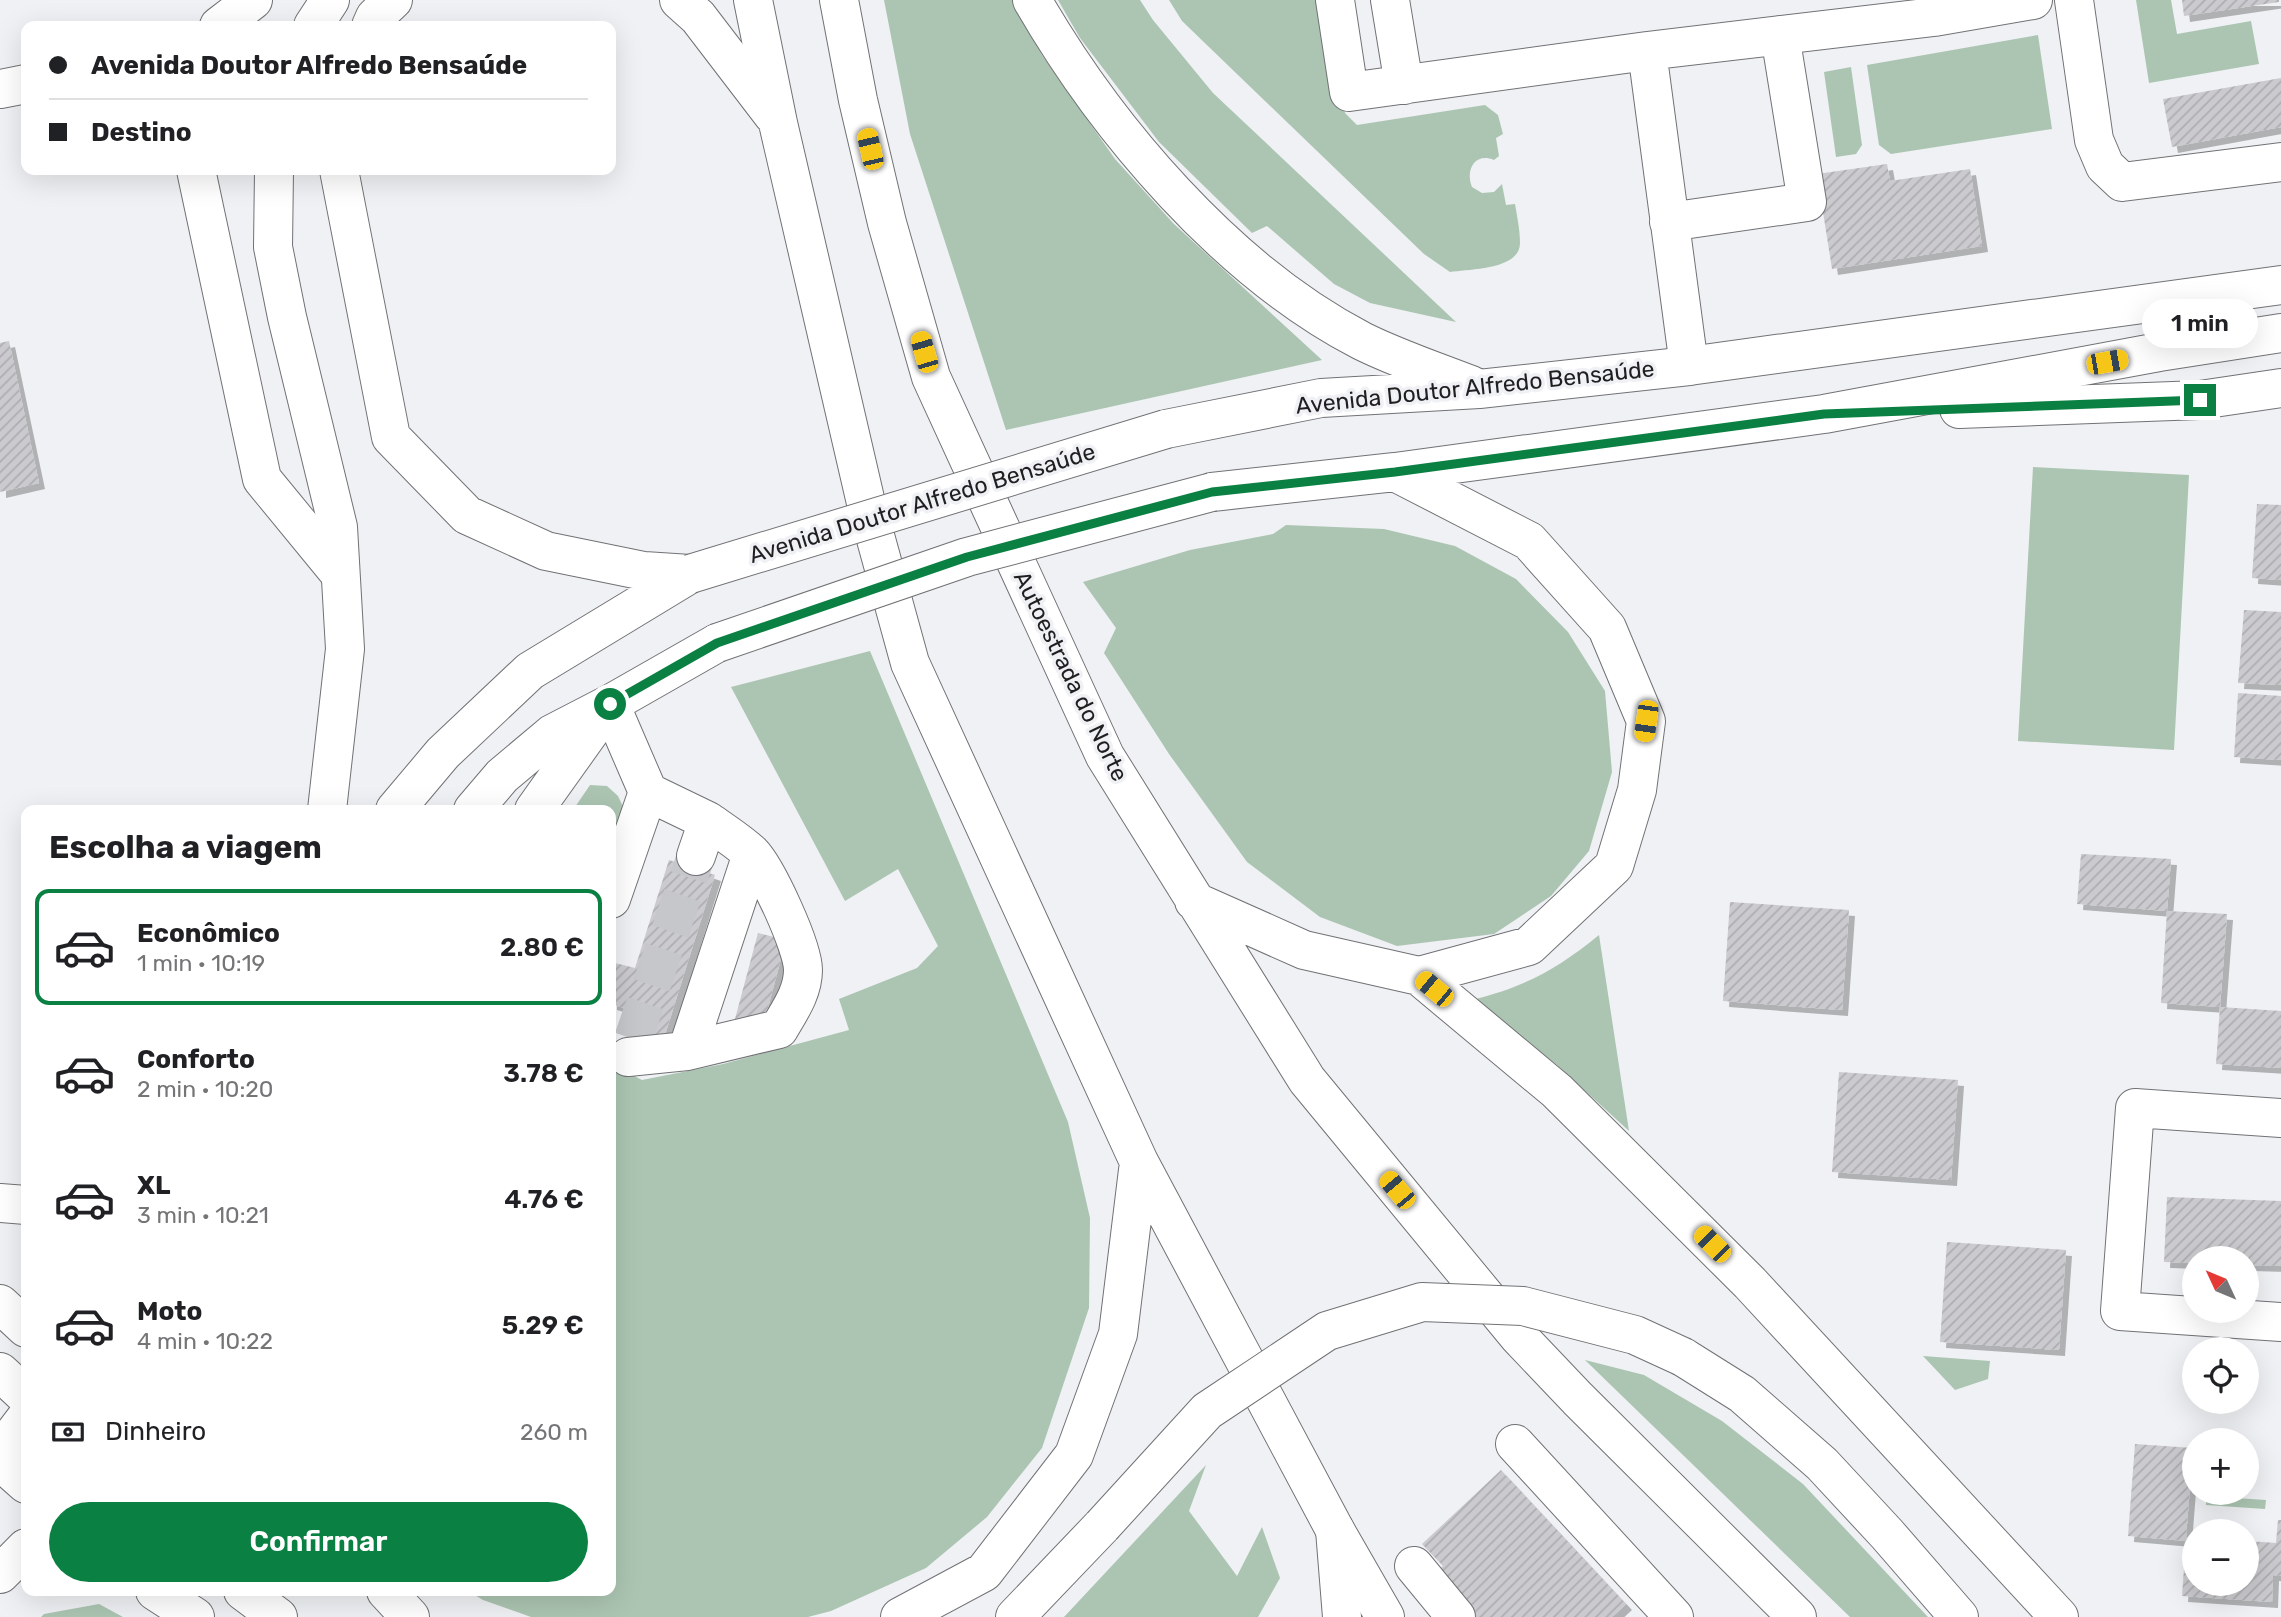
<!DOCTYPE html>
<html lang="pt">
<head>
<meta charset="utf-8">
<style>
  body { margin:0; font-family:Rubik,sans-serif; background:#f6f6f6; color:#202124; height:100vh; display:flex; flex-direction:column; font-size:26px; white-space:nowrap }
  * { box-sizing:border-box; margin:0 }
  p { font-size:23px; color:#757577 }
  .icon { flex:none; width:38px; height:38px; fill:none; stroke:currentColor; stroke-width:2; stroke-linecap:round; stroke-linejoin:round }
  .map { position:relative; flex:1; overflow:hidden }
  .side { position:absolute; left:21px; top:805px; width:595px; height:791px; display:flex; flex-direction:column; background:#fff; border-radius:14px; box-shadow:0 7px 28px #0002 }
  .side>* { flex:none }
  .top-card { position:absolute; left:21px; top:21px; width:595px; height:154px; border-radius:14px; box-shadow:0 7px 28px #0002; display:grid; align-content:center; height:154px; padding:0 28px; background:#fff }
  .needle { width:46px; rotate:314deg }
  .tools { position:absolute; left:2182px; top:1246px; display:grid; gap:14px }
  .tools a { display:grid; place-items:center; width:77px; height:77px; border-radius:50%; background:#fff; box-shadow:0 7px 28px #0002; font-size:35px }
  .end { position:absolute; width:32px; height:32px; margin:-16px; border:9px solid #0b8043; background:#fff; box-shadow:0 0 0 4px #fff }
  .from { border-radius:50% }
  .bubble { position:absolute; height:49px; border-radius:24px; background:#fff; box-shadow:0 7px 28px #0002; font-size:23px; font-weight:600; line-height:49px; text-align:center }
  .car { position:absolute; width:21px; height:42px; margin:-21px -10px; border-radius:9px; box-shadow:0 0 5px 2px #0007; background:linear-gradient(#f5c518 24%,#345 0 40%,#f5c518 0 76%,#345 0 86%,#f5c518 0) }
  .top-card b { display:flex; align-items:center; gap:24px; height:66px; font-size:26px }
  .top-card b+b { border-top:2px solid #e0e0e0 }
  .top-card i { width:18px; height:18px; background:#202124 }
  ul { padding:0; list-style:none }
  li { display:flex; align-items:center; gap:21px; height:116px; margin:0 14px 10px; padding:0 14px; border:4px solid transparent; border-radius:14px }
  li div { flex:1 }
  li b { display:block; font-size:26px }
  li em { font-style:normal; font-weight:600 }
  li.on { border-color:#0b8043 }
  li>.icon { width:63px; height:63px; stroke-width:1.5 }
  h2 { padding:0 28px; font-size:32px; line-height:84px }
  .pay { display:flex; align-items:center; gap:18px; height:77px; padding:0 28px; font-size:26px }
  .pay p { margin-inline-start:auto }
  .button { display:flex; gap:14px; margin-top:auto; padding:14px 28px }
  .button a { flex:1; height:80px; border-radius:42px; background:#0b8043; color:#fff; font-size:28px; font-weight:600; line-height:80px; text-align:center }
  .map>svg:first-child { display:block }
</style>
</head>
<body>
<div class="map">
<svg width="2281" height="1617" viewBox="0 0 2281 1617">
  <defs>
    <pattern id="building-hatch" width="6" height="6" patternUnits="userSpaceOnUse" patternTransform="scale(1.75)"><rect width="6" height="6" fill="#cbcace"/><path d="M-1 1l2-2M0 6l6-6M5 7l2-2" fill="none" stroke="#aeadb1"/></pattern>
    <filter id="shadow"><feDropShadow dx="6" dy="6" stdDeviation="0" flood-color="#0004"/></filter>
  </defs>
  <rect width="100%" height="100%" fill="#eff1f4"/>
  <!-- green -->
  <path fill="#acc5b2" d="M884,0H1013L1042,55L1115,159L1174,224L1322,360L1006,430L910,134Z
    M1058,0H1140L1153,20L1213,93L1456,322L1370,303L1334,284L1267,226L1252,233L1159,142L1080,38Z
    M1169,0H1325L1345,113L1357,125L1485,105L1498,115L1503,134L1496,138L1499,156L1494,160C1475,152 1465,170 1472,187L1482,193L1494,192L1502,184L1506,205L1515,204C1517,216 1520,230 1520,243C1520,270 1469,269 1450,272L1424,254L1182,21Z
    M2136,0H2171L2177,34L2251,21L2259,64L2149,83Z
    M2038,35L2052,129L1891,154L1879,145L1867,65Z
    M1851,67L1862,145L1856,154L1836,157L1824,72Z
    M2033,467L2189,475L2174,750L2018,741Z
    M1286,525L1384,529L1455,546L1516,579L1568,632L1605,691L1612,772L1589,851L1551,896L1494,934L1397,946L1320,917L1247,862L1169,754L1104,653L1116,628L1083,582L1190,550L1273,534Z
    M870,651L1068,1122L1090,1218L1089,1308L1042,1448L987,1517L926,1568L831,1611L808,1617H531L483,1600L468,1591H611V1064L642,1080L723,1064L849,1030L839,999L917,968L938,946L898,869L845,901L731,687Z
    M590,785L607,786L618,796L625,811L611,853V810H573Z
    M1599,935L1629,1131L1557,1065L1472,1000C1526,986 1556,970 1599,935Z
    M1923,1356L1990,1361L1988,1379L1955,1390Z
    M1585,1360L1644,1375L1722,1421L1803,1484L1928,1617H1850Z
    M1206,1465L1189,1511L1237,1576L1262,1527L1280,1578L1258,1617H1064Z
    M2206,1496L2266,1500L2265,1509L2206,1505Z
    M99,1604L123,1617H41L44,1614Z"/>
  <!-- building -->
  <path fill="url(#building-hatch)" filter="url(#shadow)" d="M2182,0H2279V2L2184,16Z
    M2281,78V127L2172,147L2163,99Z
    M1887,164L1890,181L1970,169L1982,246L1832,269L1817,174Z
    M9,341L39,483L0,492V343Z
    M2257,504L2281,505V580L2252,578Z
    M2244,610L2281,612V685L2238,683Z
    M2238,693L2281,696V760L2234,757Z
    M2081,854L2171,859L2167,911L2077,904Z
    M669,860L715,875L663,1041L618,1027L624,1008L611,1004V962L635,968Z
    M1730,902L1849,910L1842,1010L1723,1001Z
    M2167,911L2227,914L2220,1007L2281,1011V1068L2216,1064L2220,1007L2161,1003Z
    M758,933L786,940L763,1026L735,1019Z
    M1839,1072L1958,1080L1951,1180L1832,1172Z
    M2167,1197L2281,1201V1266L2247,1265V1258H2194V1263L2164,1262Z
    M1947,1242L2066,1250L2059,1350L1940,1342Z
    M2135,1444L2193,1448L2186,1537H2194V1584H2247V1541L2276,1543L2278,1520H2281V1576L2273,1575L2272,1602L2182,1596L2186,1541L2128,1536Z
    M1501,1470L1626,1604L1612,1617H1475L1434,1573L1443,1566L1422,1544Z"/>
  <g fill="none" stroke-linecap="round" stroke-linejoin="round">
    <!-- minor-tunnel -->
    <path stroke="#c5c7ca" stroke-width="38" stroke-dasharray="38 19" stroke-linecap="butt" d="M633,1039L696,856"/>
    <!-- minor casing -->
    <g stroke="#717275" stroke-width="40">
      <path id="minor" d="M1335,0L1349,92L1647,51
        M1390,0L1404,85
        M2074,0L2094,140L2105,166L2122,182L2281,162
        M219,26L253,0
        M0,89L26,84
        M196,170L262,479L340,574
        M1669,222L1807,202L1780,35
        M1689,366L1647,51L1934,17L2033,0
        M610,704L648,792L708,821L696,856
        M708,821C722,831 738,841 751,853C767,869 803,947 803,970C803,992 790,1010 779,1029L687,1051L752,854
        M611,899L648,792
        M628,1057L687,1051
        M2281,1118L2135,1108L2120,1311L2281,1322
        M0,1203L26,1205
        M0,1304L26,1328
        M0,1372L26,1396
        M1515,1444L1674,1617
        M1335,1530L1342,1617
        M1414,1566L1456,1617
        M0,1574L26,1548"/>
    </g>
    <!-- highway casing -->
    <g stroke="#717275" stroke-width="40">
      <path id="highway" d="M679,0L698,17L773,115
        M753,0L778,123L866,503L910,663L1139,1162L1335,1530L1385,1617
        M839,0L858,100L887,223L931,377L1105,756L1307,1080L1519,1337L1578,1399L1797,1617
        M1032,0C1107,130 1227,271 1362,341C1396,358 1435,371 1471,385
        M313,26L330,0
        M371,26L375,17L393,0
        M274,170L273,247L287,317L338,527L345,649L327,810
        M339,170L391,437L467,515L546,551L644,571L690,574
        M1959,409L2200,400L2281,388
        M1166,429L1321,398L1479,389L1689,366L2281,285
        M1395,472L1529,541L1607,628L1646,721L1637,790L1614,866L1529,946L1419,976
        M1212,492L1395,472L1824,414L2159,352L2281,333
        M395,810L443,753L530,671L690,574
        M473,810L502,776L552,734L610,704L717,643
        M534,810L606,709
        M1194,901L1304,950L1419,976L1557,1091L1750,1283L2059,1617
        M1683,1357L1742,1394L1822,1464L1887,1534L1959,1617
        M0,1452L26,1418
        M0,1461L26,1484
        M155,1591L195,1617
        M243,1591L278,1617
        M386,1591L410,1617
        M900,1617L984,1572L1074,1455L1118,1334L1139,1162
        M1015,1617L1102,1526"/>
    </g>
    <!-- minor -->
    <use href="#minor" stroke="#fff" stroke-width="38"/>
    <!-- highway -->
    <use href="#highway" stroke="#fff" stroke-width="38"/>
    <!-- highway-bridge casing -->
    <g stroke="#717275" stroke-width="40" stroke-linecap="butt">
      <path id="highway-bridge" d="M690,574L1166,429
        M717,643L967,557L1212,492
        M1102,1526L1207,1411L1327,1331L1422,1302L1523,1306L1635,1335L1683,1357"/>
    </g>
    <!-- highway-bridge -->
    <use href="#highway-bridge" stroke="#fff" stroke-width="38"/>
  </g>
  <g fill="none" stroke-linecap="round" stroke-linejoin="round">
    <!-- route -->
    <path stroke="#0b8043" stroke-width="9" d="M610,704L717,643L967,557L1212,492L1395,472L1824,414L2200,400"/>
  </g>
  <g text-anchor="middle" dominant-baseline="central" stroke-width="7" stroke-linejoin="round" paint-order="stroke">
    <!-- street labels -->
    <g font-size="23" fill="#1f1f20" stroke="#eff1f4">
      <text transform="translate(1475 387) rotate(-6)">Avenida Doutor Alfredo Bensaúde</text>
      <text transform="translate(922 503) rotate(-17)">Avenida Doutor Alfredo Bensaúde</text>
      <text transform="translate(1071 676) rotate(64)">Autoestrada do Norte</text>
    </g>
  </g>
</svg>
<div class="tools">
<a><svg class="needle" viewBox="-14 -14 28 28"><path d="M0-13l5 13h-10z" fill="#e53935"/><path d="M0 13l5-13h-10z" fill="#757577"/></svg></a>
<a><svg class="icon" aria-label="locate" viewBox="0 0 24 24"><circle cx="12" cy="12" r="6"/><path d="M12 2v4M12 18v4M2 12h4M18 12h4"/></svg></a>
<a>+</a>
<a>−</a>
</div>
<i class="end from" style="left:610px;top:704px"></i>
<i class="end" style="left:2200px;top:400px"></i>
<div class="bubble" style="left:2142px;top:299px;width:116px">1 min</div>
<i class="car" style="left:870px;top:149px;rotate:347deg"></i>
<i class="car" style="left:924px;top:352px;rotate:344deg"></i>
<i class="car" style="left:2107px;top:362px;rotate:80deg"></i>
<i class="car" style="left:1646px;top:721px;rotate:188deg"></i>
<i class="car" style="left:1434px;top:989px;rotate:310deg"></i>
<i class="car" style="left:1397px;top:1190px;rotate:320deg"></i>
<i class="car" style="left:1712px;top:1244px;rotate:315deg"></i>
<div class="top-card">
<b><i class="from"></i>Avenida Doutor Alfredo Bensaúde</b>
<b><i></i>Destino</b>
</div>
<section class="side">
<h2>Escolha a viagem</h2>
<ul>
<li class="on"><svg class="icon" aria-label="car" viewBox="0 0 24 24"><path d="M5 17H2v-5l4-1 3-4h7l3 4 3 1v5h-3M9 17h6M6 11h13"/><circle cx="7" cy="17" r="2"/><circle cx="17" cy="17" r="2"/></svg><div><b>Econômico</b><p>1 min · 10:19</p></div><em>2.80 €</em></li>
<li><svg class="icon" aria-label="car" viewBox="0 0 24 24"><path d="M5 17H2v-5l4-1 3-4h7l3 4 3 1v5h-3M9 17h6M6 11h13"/><circle cx="7" cy="17" r="2"/><circle cx="17" cy="17" r="2"/></svg><div><b>Conforto</b><p>2 min · 10:20</p></div><em>3.78 €</em></li>
<li><svg class="icon" aria-label="car" viewBox="0 0 24 24"><path d="M5 17H2v-5l4-1 3-4h7l3 4 3 1v5h-3M9 17h6M6 11h13"/><circle cx="7" cy="17" r="2"/><circle cx="17" cy="17" r="2"/></svg><div><b>XL</b><p>3 min · 10:21</p></div><em>4.76 €</em></li>
<li><svg class="icon" aria-label="car" viewBox="0 0 24 24"><path d="M5 17H2v-5l4-1 3-4h7l3 4 3 1v5h-3M9 17h6M6 11h13"/><circle cx="7" cy="17" r="2"/><circle cx="17" cy="17" r="2"/></svg><div><b>Moto</b><p>4 min · 10:22</p></div><em>5.29 €</em></li>
</ul>
<div class="pay"><svg class="icon" aria-label="cash" viewBox="0 0 24 24"><path d="M3 7h18v10H3z"/><circle cx="12" cy="12" r="2"/></svg>Dinheiro<p>260 m</p></div>
<div class="button"><a>Confirmar</a></div>
</section>
</div>
</body>
</html>
